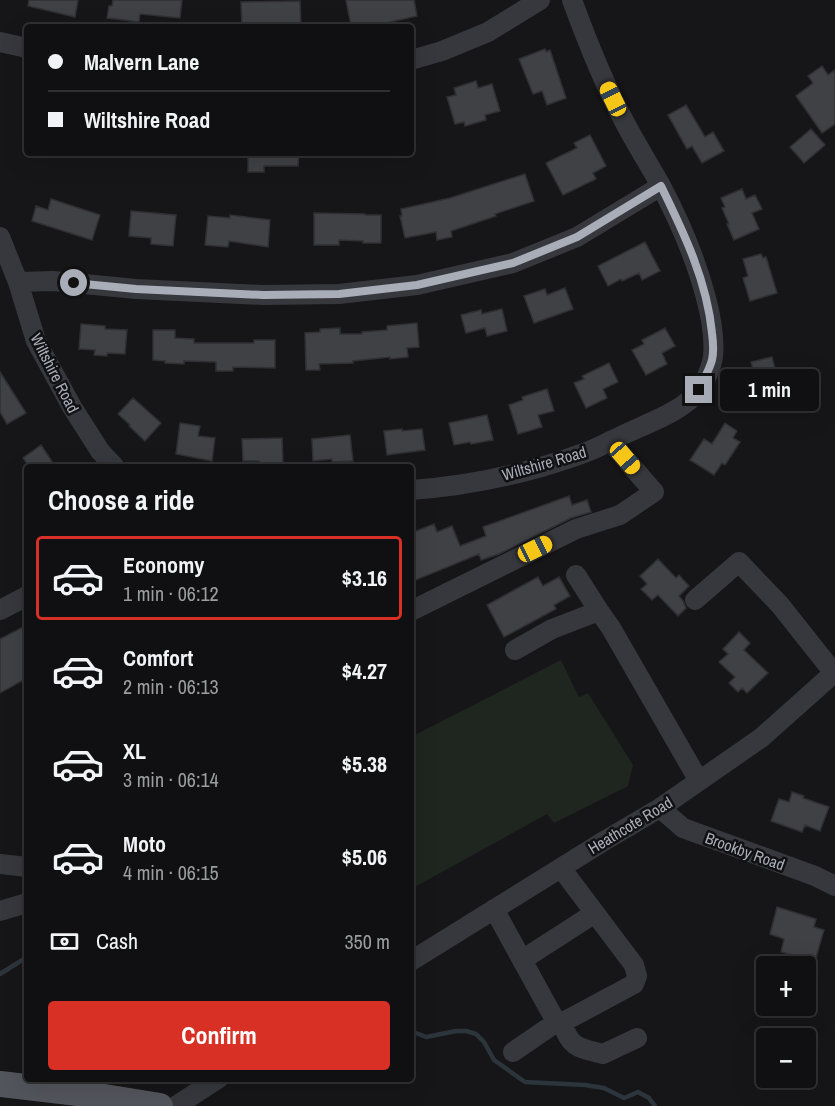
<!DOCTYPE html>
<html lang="en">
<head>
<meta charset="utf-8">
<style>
  body { margin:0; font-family:"Archivo Narrow",sans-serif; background:#1e1e20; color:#f1f3f6; height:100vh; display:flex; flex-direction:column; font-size:22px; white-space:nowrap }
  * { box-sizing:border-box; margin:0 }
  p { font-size:20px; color:#9c9d9f }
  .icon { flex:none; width:33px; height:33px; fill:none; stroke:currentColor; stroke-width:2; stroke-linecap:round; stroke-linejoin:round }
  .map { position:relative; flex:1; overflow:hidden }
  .drawer { position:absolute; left:24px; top:464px; width:390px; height:618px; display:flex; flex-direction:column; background:#101012; border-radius:6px; box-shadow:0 6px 24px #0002,0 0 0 2px #303032 }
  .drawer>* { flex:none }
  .banner { position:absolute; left:24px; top:24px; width:390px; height:132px; border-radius:6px; box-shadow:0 6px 24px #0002,0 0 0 2px #303032; display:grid; align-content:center; height:132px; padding:0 24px; background:#101012 }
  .tools { position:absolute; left:756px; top:956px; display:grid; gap:12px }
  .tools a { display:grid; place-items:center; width:60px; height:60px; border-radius:6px; background:#101012; box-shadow:0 6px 24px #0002,0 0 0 2px #303032; font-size:30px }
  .end { position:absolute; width:27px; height:27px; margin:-14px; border:8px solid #a8adb8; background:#111; box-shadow:0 0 0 3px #111 }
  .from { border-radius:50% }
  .bubble { position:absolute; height:42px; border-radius:6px; background:#101012; box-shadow:0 6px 24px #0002,0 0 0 2px #303032; font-size:20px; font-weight:700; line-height:42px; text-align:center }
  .car { position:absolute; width:18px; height:36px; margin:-18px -9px; border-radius:8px; box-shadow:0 0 4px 2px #0007; background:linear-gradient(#f5c518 24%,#345 0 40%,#f5c518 0 76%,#345 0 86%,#f5c518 0) }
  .banner b { display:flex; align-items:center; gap:21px; height:57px; font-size:22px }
  .banner b+b { border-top:2px solid #303032 }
  .banner i { width:15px; height:15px; background:#f1f3f6 }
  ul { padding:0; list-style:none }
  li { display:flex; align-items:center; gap:18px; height:84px; margin:0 12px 9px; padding:0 12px; border:3px solid transparent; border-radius:6px }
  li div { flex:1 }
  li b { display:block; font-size:22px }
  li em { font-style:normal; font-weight:700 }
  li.selected { border-color:#d93025 }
  li>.icon { width:54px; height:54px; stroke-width:1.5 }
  h2 { padding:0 24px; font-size:27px; line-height:72px }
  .pay { display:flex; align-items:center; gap:15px; height:66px; padding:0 24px; font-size:22px }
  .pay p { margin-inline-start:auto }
  .cta { display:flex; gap:12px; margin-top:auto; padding:12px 24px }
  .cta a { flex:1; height:69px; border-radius:6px; background:#d93025; color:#fff; font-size:24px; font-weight:700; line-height:69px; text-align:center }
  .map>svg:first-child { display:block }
</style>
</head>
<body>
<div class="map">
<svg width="835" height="1106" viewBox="0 0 835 1106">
  <rect width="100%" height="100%" fill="#161618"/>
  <!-- green -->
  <path fill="#1e261f" d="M561,660L579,697L588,693L633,765L628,786L554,823L547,814L411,889V737Z"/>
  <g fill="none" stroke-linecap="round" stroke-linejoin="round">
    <!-- stream -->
    <path stroke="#2c353c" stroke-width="4.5" d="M0,974L27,957
      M411,1031L426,1037L456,1031H466L476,1034L484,1042L494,1060L525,1082L585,1085L604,1088L624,1098L638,1092L649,1098L655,1106"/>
  </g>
  <!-- building -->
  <path fill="#404145" stroke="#303034" stroke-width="1.5" d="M29,0H78L75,17L28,6Z
    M113,0H182L180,18L140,14L139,22L107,18L109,6H112Z
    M346,0H414L417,16L368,27L367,23L351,26Z
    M300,1L301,27H242L241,2Z
    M545,49L546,52L550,50L566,98L547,105L542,91L533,94L519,59Z
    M822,66L828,75L835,70V124L822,133L796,96L813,83L808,76Z
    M476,81L478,88L492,84L500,111L485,115L486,120L465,126L464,122L455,124L447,97L456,95L454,88Z
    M686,105L705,137L713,132L724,151L702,163L692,146L687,149L668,115Z
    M811,129L825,145L804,163L790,147Z
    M590,135L606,166L593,173L596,179L563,195L546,163L577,148L574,143Z
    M248,153H299L298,166H264V172H248Z
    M525,174L534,201L495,214L496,216L451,231L452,237L437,240L436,232L405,238L400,216H402L401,209L450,198Z
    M742,189L746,199L755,195L762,209L752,213L759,229L734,240L727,224H729L722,208L725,207L721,198Z
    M51,199L100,215L92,240L32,221L36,206L48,210Z
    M131,211L176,215L173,246L151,244V238L129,236Z
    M314,213L365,214L366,215H381V243H363V241L339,240V245H314Z
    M230,215L270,220L268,247L229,241L228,247L205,245L208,216L230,218Z
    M645,242L660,271L642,280L639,273L622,281L621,279L608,286L598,266Z
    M761,254L763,258L766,257L777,293L750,301L743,278L748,276L743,259Z
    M565,288L573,309L534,323L524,296L545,289L547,295Z
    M502,309L507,331L487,336L485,328L466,333L461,315L481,310L482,314Z
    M417,323L419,347L407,348L408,357L390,359V357L353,361V363L319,364L320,370H306L305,333L320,332V329L340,328V334H362V332L387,330V326Z
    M81,324L105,326V329L127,330L125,354L107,353V356L94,355L95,350L79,349Z
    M665,328L675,346L662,353L667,364L646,375L632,350L644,344L642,340Z
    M153,330H175V338L194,339V343H254V340H275V368L233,367V371H216V362L184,361V364L165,363V361L153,360Z
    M772,357L782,396L750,403L744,380L755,377L751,362Z
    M609,363L618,382L603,389L607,398L586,408L574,383L584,379L582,376Z
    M0,372L26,413L7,424L0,412Z
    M547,389L554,411L538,415L542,427L518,434L509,405L523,400L522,397Z
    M133,398L161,423L145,441L129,426L130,425L118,414Z
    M487,415L493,440L471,444L470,442L454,445L449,423Z
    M180,423L200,426L198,436L215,438L212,461L176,454Z
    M725,423L737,431L733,438L740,442L725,465L722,463L714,475L690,460L704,439L712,444Z
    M402,429V431L422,429L425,450L387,455L384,431Z
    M350,435L353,461L332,462V459L313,461L312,439Z
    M282,438L283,463H259V461H243L242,439Z
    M41,445L55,466H29L23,458Z
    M569,496L572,505L587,500L591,512L571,518L499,554L481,560L479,554L411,582V533L434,524L437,532L452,526L460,546L486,536L483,527Z
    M658,559L676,578L679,575L689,586L679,596L683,601L686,608L678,616L658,595L652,600L641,589L647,584L640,576Z
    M538,577L543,586L559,577L570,596L554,605L556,609L504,637L487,605Z
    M27,625V678L0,693V639Z
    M739,632L750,643L744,650L768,673L747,693L742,688L738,692L729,683L735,677L719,662L728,654L723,649Z
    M792,792L804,796L803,798L829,807L820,831L805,825L802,832L771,821L779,799L789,802Z
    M777,907L816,919L814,927L824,930L815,961L781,952L784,939L770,934Z"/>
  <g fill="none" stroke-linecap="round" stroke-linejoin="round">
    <!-- minor -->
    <path stroke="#37383d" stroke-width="20" d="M0,42L27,48
      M411,60L442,51L488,32L540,0
      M0,237L18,282L36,341L72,407L100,451L114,466
      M18,282L53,281L136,289L263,295L339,294L417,285L513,263L577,237L661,186
      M411,490C469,486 529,473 584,453C598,448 612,440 625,434C648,423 684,411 699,390C705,382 712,366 713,356C715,337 711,317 706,298C696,259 679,220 660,184C648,163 635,142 624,121C603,82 587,41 572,0
      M576,575L599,611L611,628L699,781
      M695,600L739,562L780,605L834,673
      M0,610L27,596
      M411,611L576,529L620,515L654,492L610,441
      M515,650L552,629L599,611
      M660,808L683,828L815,876L835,886
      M0,864L27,867
      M494,909L554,1018L558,1021H565L634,984L637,976L634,965L561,868
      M0,911L27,903
      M522,960L595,913
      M411,961L604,841L660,808L761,738L835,672
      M562,1021C569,1048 579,1048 603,1054L637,1038
      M513,1052L558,1021
      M176,1106L219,1078"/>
    <!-- major -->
    <path stroke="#53555c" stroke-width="26" d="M0,1084L86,1094L160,1106"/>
  </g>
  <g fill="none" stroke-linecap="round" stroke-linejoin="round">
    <!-- route -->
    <path stroke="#a8adb8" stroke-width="8" d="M74,283L136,289L263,295L339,294L417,285L513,263L577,237L661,186C684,233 707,281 712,333C713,341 714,352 712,360C709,371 703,380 699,390"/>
  </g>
  <g text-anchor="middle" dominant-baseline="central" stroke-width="5" stroke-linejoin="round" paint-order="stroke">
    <!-- street labels -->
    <g font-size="16" fill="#a8adb8" stroke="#111113">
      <text transform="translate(55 373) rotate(63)">Wiltshire Road</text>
      <text transform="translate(544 463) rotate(-16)">Wiltshire Road</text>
      <text transform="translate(630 825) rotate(-31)">Heathcote Road</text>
      <text transform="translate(745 851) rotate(20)">Brookby Road</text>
    </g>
  </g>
</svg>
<div class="tools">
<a>+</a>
<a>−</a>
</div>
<i class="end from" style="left:74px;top:283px"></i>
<i class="end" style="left:699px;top:390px"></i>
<div class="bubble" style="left:720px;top:369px;width:99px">1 min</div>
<i class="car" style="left:613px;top:99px;rotate:334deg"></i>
<i class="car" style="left:625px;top:458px;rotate:139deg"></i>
<i class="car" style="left:535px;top:549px;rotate:64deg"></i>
<div class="banner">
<b><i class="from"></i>Malvern Lane</b>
<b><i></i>Wiltshire Road</b>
</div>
<section class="drawer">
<h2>Choose a ride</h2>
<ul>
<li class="selected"><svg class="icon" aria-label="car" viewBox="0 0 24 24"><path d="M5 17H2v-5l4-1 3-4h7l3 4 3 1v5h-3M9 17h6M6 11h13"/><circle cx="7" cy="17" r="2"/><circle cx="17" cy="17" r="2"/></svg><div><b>Economy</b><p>1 min · 06:12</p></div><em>$3.16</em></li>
<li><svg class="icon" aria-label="car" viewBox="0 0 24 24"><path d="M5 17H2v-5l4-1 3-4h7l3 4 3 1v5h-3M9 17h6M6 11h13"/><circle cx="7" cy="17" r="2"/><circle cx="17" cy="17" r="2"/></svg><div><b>Comfort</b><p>2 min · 06:13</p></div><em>$4.27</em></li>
<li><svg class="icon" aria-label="car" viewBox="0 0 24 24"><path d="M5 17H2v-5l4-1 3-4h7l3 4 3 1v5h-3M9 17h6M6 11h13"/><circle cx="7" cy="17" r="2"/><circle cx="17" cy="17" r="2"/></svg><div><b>XL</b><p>3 min · 06:14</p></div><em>$5.38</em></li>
<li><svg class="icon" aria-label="car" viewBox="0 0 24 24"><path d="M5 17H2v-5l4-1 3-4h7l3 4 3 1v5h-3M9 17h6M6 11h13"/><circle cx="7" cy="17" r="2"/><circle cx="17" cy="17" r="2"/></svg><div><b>Moto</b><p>4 min · 06:15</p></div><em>$5.06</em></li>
</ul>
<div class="pay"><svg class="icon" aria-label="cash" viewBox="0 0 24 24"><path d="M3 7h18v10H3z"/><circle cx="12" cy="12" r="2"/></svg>Cash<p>350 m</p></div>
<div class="cta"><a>Confirm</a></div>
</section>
</div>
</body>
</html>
